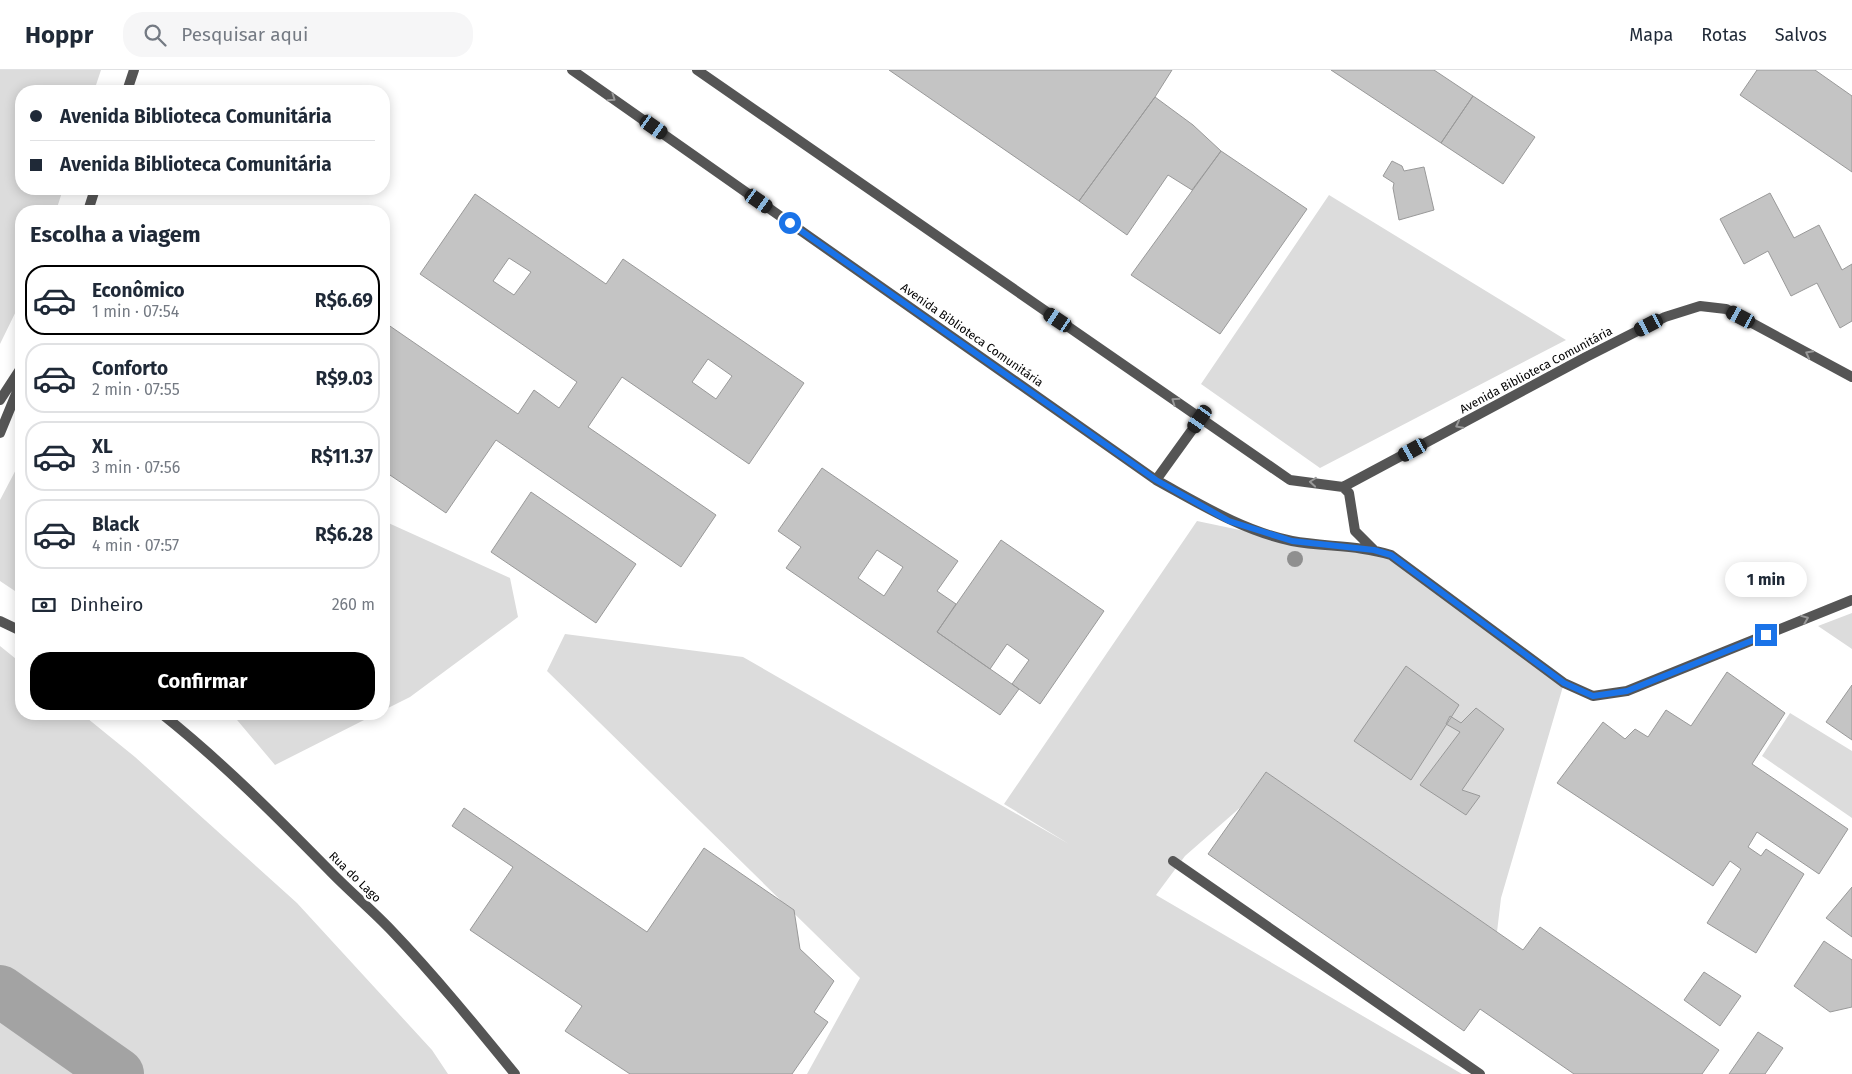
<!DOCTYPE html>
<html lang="pt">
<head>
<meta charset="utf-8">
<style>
  body { margin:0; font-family:"Fira Sans",sans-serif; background:#f6f6f7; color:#1f2937; height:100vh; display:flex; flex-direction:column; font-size:19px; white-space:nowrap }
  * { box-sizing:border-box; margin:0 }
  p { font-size:16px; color:#747a83 }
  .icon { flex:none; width:28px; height:28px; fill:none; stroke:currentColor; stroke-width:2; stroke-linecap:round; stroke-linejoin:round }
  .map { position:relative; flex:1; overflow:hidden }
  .panel { position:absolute; left:15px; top:135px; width:375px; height:515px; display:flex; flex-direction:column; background:#fff; border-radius:20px; box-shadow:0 2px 12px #0003 }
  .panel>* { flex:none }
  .guide { position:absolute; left:15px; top:15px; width:375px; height:110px; border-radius:20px; box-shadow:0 2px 12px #0003; display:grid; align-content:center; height:110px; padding:0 15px; background:#fff }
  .end { position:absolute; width:22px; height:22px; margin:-11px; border:6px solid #1a73e8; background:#fff; box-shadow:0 0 0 2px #fff }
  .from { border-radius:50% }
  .bubble { position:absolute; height:35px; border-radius:18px; background:#fff; box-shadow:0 2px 12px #0003; font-size:16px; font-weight:700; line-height:35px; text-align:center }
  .car { position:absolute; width:15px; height:30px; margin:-15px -8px; border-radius:6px; box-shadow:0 0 4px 1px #0007; background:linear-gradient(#222 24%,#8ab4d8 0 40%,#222 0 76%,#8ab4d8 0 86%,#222 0) }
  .guide b { display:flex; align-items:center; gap:18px; height:48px; font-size:19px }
  .guide b+b { border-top:1px solid #e0e1e3 }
  .guide i { width:12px; height:12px; background:#1f2937 }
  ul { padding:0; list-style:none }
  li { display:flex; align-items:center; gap:15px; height:70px; margin:0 10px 8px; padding:0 5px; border:2px solid #e0e1e3; border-radius:20px }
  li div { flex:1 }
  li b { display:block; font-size:19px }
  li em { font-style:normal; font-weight:700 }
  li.current { border-color:#000 }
  li>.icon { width:45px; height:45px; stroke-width:1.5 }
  h2 { padding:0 15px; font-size:22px; line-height:60px }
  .pay { display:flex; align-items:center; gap:12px; height:55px; padding:0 15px; font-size:19px }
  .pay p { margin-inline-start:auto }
  .primary-button { display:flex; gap:10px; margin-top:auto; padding:10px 15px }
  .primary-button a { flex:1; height:58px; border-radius:20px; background:#000; color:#fff; font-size:20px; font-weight:700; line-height:58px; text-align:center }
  header { display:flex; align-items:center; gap:30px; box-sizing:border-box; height:70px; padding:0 25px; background:#fff; border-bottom:1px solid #e0e1e3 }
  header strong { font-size:24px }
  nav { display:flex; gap:28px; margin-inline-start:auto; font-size:18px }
  .search { width:350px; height:45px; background:#f6f6f7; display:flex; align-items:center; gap:12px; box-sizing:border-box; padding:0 18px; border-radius:20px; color:#747a83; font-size:19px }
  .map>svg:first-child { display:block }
</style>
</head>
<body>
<header>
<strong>Hoppr</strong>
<div class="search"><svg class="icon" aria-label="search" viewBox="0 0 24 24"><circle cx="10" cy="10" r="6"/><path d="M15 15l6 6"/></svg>Pesquisar aqui</div>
<nav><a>Mapa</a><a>Rotas</a><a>Salvos</a></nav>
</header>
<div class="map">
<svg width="1852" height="1004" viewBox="0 0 1852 1004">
  <rect width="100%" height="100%" fill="#fff"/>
  <!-- green -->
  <path fill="#dcdcdc" d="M0,0H101L94,21H21V119H63L56,141H21V231L0,274Z
    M1329,125L1566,270L1320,398L1201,314Z
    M21,390V525L0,511V430Z
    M384,451L510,508L518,547L410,627L384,640Z
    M1197,451L1292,471L1391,485L1564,613L1501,828L1497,862L1266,702L1242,736L1185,786L1156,825L1462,1004H807L860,908L547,601L565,564L743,587L1069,774L1004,734Z
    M1852,543V579L1818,556Z
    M0,576L21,593V644H82L135,687L297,833L432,980L448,1004H0Z
    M1790,643L1852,681V748L1762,686Z
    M232,644H376L275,695Z"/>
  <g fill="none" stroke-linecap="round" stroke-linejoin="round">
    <!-- river -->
    <path stroke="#a3a3a3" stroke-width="52" d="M0,921L118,1004"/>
  </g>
  <!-- building -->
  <path fill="#c4c4c4" stroke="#999" fill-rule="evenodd" d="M889,0H1172L1155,27L1079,131Z
    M1331,0H1434L1473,26L1441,73Z
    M1757,0H1815L1852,26V102L1740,25Z
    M1473,26L1535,67L1503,114L1441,73Z
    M1155,27L1193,55L1221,81L1192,120L1168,105L1127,165L1079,131Z
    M1221,81L1307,139L1220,264L1131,205Z
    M1392,91L1402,96L1404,101L1424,97L1434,140L1399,150L1393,118L1394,113L1383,106Z
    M1770,123L1794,168L1819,155L1842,200L1852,194V251L1840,258L1817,213L1791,226L1768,181L1744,194L1720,149Z
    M475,124L606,214L623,189L804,313L749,394L622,307L588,357L716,445L681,497L496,370L446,443L384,401V252L518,344L534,320L559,338L577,312L420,204ZM509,188L531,202L514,225L493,211ZM708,289L732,306L716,329L692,312Z
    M822,398L958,491L937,521L956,534L937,562L1019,619L1000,645L786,498L801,477L778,461ZM877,480L903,497L884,526L858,508Z
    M531,422L636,494L596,553L491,482Z
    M1001,470L1104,541L1040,634L1012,614L1029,590L1007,574L990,599L937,562Z
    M1406,596L1459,635L1411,710L1354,671Z
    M1727,602L1785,643L1752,694L1848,759L1819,804L1757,762L1748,777L1761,786L1766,779L1804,804L1756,883L1707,853L1741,799L1730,791L1713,816L1557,713L1603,652L1625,669L1635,659L1648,667L1666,640L1691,656Z
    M1852,615V670L1826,652Z
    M1476,638L1504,659L1462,720L1480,726L1466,745L1420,715L1460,662L1446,654L1450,646L1461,653Z
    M1266,702L1523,880L1540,857L1719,980L1702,1004H1574L1480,939L1464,961L1208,784Z
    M464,738L647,862L704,778L794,840L800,879L834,911L814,942L828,952L792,1004H630L565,961L582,936L470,860L513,797L452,756Z
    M1852,817V867L1826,848Z
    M1824,871L1852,890V937L1830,942L1794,916Z
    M1704,902L1741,926L1720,956L1684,930Z
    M1758,962L1783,978L1765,1004H1729Z"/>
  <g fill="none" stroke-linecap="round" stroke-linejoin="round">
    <!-- lane -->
    <path stroke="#555" stroke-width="10" d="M1173,791L1480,1004"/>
    <!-- street -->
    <path stroke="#555" stroke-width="10" d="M572,0L1156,410C1200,434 1243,461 1292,471C1325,477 1359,475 1391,485L1564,613L1593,626L1627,621L1852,530
      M697,0L1290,410L1343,417L1586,287L1665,247L1700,236L1726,239L1852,307
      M127,21L134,0
      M88,141L95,119
      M0,330L21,298
      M0,363L21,312
      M1156,410L1200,349
      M1343,417L1349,423L1355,461L1374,480
      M0,551L21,561
      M162,644C221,691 275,745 328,799C348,820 371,839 391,860C435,906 475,955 515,1004"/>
  </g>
  <!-- trees -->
  <circle fill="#8f8f8f" cx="1295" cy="489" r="8"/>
  <!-- one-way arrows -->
  <defs><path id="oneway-chevron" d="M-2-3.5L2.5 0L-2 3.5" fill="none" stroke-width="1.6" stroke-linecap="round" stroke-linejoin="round" transform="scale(1.25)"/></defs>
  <g stroke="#999">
    <use href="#oneway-chevron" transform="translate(612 28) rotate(35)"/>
    <use href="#oneway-chevron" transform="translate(1809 284) rotate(-152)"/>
    <use href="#oneway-chevron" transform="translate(1175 331) rotate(-145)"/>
    <use href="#oneway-chevron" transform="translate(1459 355) rotate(152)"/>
    <use href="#oneway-chevron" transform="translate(1313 412) rotate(-175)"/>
    <use href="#oneway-chevron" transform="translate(1805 549) rotate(-22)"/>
  </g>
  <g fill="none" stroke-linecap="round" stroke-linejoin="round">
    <!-- route -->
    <path stroke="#1a73e8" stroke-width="6" d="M790,153L1156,410L1229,451L1292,471L1374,480L1391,485L1564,613L1593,626L1627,621L1766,565"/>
  </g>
  <g text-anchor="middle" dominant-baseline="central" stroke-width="5" stroke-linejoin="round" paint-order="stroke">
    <!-- street labels -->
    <g font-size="12" fill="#000" stroke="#fff">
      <text transform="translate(972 265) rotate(35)">Avenida Biblioteca Comunitária</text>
      <text transform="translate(1536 300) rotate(-28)">Avenida Biblioteca Comunitária</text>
      <text transform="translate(355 807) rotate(44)">Rua do Lago</text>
    </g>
  </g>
</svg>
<i class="end from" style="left:790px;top:153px"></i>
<i class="end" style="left:1766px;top:565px"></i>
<div class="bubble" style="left:1725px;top:492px;width:82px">1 min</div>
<i class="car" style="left:654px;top:57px;rotate:125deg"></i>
<i class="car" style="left:759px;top:131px;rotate:125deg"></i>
<i class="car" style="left:1741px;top:247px;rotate:298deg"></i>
<i class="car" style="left:1058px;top:250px;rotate:304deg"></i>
<i class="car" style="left:1649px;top:255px;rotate:243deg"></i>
<i class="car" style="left:1200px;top:349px;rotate:215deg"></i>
<i class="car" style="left:1413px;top:380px;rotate:241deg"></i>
<div class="guide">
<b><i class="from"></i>Avenida Biblioteca Comunitária</b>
<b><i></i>Avenida Biblioteca Comunitária</b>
</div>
<section class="panel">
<h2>Escolha a viagem</h2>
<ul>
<li class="current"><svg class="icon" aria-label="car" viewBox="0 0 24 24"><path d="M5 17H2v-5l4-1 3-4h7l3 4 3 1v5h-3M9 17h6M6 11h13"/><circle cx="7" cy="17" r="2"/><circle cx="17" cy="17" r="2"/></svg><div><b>Econômico</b><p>1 min · 07:54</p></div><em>R$6.69</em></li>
<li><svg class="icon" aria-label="car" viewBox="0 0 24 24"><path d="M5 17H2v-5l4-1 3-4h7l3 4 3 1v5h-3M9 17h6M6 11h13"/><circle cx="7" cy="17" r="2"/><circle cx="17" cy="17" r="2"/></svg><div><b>Conforto</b><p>2 min · 07:55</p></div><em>R$9.03</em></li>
<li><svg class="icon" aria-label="car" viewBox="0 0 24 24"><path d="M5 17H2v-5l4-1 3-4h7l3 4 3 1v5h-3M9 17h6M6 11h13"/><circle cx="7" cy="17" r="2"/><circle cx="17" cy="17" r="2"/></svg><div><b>XL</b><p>3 min · 07:56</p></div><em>R$11.37</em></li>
<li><svg class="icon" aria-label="car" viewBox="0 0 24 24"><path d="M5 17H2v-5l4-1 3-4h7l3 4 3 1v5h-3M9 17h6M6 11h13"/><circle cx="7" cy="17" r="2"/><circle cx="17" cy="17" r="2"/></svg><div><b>Black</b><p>4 min · 07:57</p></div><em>R$6.28</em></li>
</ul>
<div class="pay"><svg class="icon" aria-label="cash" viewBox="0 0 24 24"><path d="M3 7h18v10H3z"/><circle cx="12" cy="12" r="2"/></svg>Dinheiro<p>260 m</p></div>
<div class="primary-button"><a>Confirmar</a></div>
</section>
</div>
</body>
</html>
